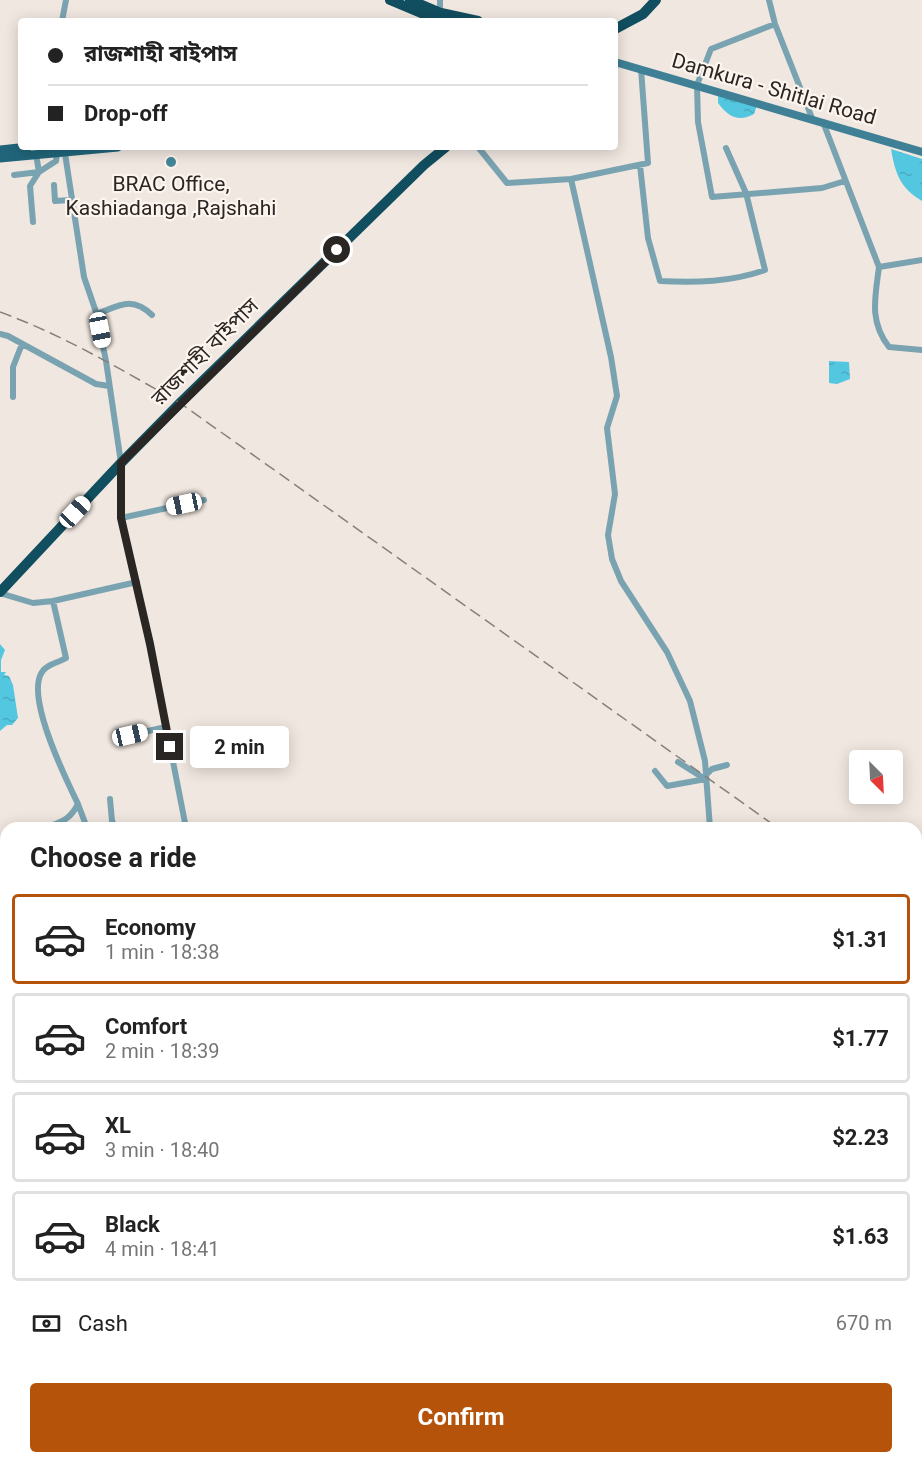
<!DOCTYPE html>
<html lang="en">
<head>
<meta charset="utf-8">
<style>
  body { margin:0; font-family:Roboto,"Noto Sans Bengali",sans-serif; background:#f6f6f6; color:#222; height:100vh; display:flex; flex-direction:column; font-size:22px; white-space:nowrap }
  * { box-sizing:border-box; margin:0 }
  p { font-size:20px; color:#767676 }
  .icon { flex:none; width:33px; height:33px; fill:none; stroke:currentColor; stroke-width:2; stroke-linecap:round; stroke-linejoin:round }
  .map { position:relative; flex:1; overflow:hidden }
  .sheet { position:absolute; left:0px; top:822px; width:922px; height:642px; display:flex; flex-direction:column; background:#fff; border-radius:18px 18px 0 0; box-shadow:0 3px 15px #0003 }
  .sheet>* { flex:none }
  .hud { position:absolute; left:18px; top:18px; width:600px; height:132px; border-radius:6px; box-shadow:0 3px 15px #0003; display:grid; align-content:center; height:132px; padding:0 30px; background:#fff }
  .needle { width:39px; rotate:156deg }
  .controls { position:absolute; left:849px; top:750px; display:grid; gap:12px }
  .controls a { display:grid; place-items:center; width:54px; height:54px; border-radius:6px; background:#fff; box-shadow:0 3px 15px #0003; font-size:30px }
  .end { position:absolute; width:27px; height:27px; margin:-14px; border:8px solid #2a2624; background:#fff; box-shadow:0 0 0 3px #fff }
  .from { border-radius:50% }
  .bubble { position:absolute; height:42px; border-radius:6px; background:#fff; box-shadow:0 3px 15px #0003; font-size:20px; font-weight:700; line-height:42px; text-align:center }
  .car { position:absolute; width:18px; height:36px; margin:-18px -9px; border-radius:8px; box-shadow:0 0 4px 2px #0007; background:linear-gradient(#fff 24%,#345 0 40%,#fff 0 76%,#345 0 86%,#fff 0) }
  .hud b { display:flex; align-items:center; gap:21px; height:57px; font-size:22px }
  .hud b+b { border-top:2px solid #e0e0e0 }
  .hud i { width:15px; height:15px; background:#222 }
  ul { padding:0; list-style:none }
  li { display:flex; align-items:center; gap:18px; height:90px; margin:0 12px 9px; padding:0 18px; border:3px solid #e0e0e0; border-radius:6px }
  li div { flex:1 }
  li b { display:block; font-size:22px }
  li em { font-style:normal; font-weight:700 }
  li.on { border-color:#b45309 }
  li>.icon { width:54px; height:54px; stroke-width:1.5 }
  h2 { padding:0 30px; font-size:27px; line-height:72px }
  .pay { display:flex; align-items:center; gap:15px; height:66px; padding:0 30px; font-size:22px }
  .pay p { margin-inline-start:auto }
  .cta { display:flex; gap:12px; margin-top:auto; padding:12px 30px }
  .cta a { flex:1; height:69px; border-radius:6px; background:#b45309; color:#fff; font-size:24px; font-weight:700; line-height:69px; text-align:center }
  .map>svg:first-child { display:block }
</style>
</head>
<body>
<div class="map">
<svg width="922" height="1464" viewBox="0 0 922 1464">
  <defs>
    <pattern id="water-ripples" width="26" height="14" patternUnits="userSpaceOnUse" patternTransform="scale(1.5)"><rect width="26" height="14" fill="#53c7e0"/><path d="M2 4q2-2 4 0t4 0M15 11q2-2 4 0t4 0" fill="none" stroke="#48abc0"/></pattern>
  </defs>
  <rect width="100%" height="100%" fill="#f0e7e0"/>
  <!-- water -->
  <path fill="url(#water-ripples)" d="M718,94L757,105L754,114C738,123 728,116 718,103Z
    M891,149L922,159V201C900,188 895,173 891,149Z
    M829,361L849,362L850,379L837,384L829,383Z
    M0,644L5,650L1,660V672H6L4,675L9,676L13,685L18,718L12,725H7L0,731Z
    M3,1064H6V1096L0,1098V1065Z
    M6,1106V1140C0,1133 0,1120 0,1110Z"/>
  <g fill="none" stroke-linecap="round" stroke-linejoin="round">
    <!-- street -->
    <path stroke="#7aa3b1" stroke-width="6" d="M440,0V13
      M769,0L775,24L812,118
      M62,21L66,0
      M775,24L711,49L697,85L698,122L712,197L822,188L845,181
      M823,122L879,267L922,260
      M64,147L84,277L96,312L106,361L121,463V518L150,644L186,828
      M478,147L507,183L571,179L611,357L617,396L607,428L615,494L608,535L612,559L621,581L667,652L690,701L705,761L710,828
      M640,165L648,238L660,281C696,283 731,282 765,270L746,193L726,148
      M14,175L39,172L56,161L57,154L62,152
      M571,179L648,163L641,69
      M54,185L55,201L71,200
      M33,222L30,186L39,172L36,154
      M879,267C875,298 869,321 889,347L922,350
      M97,314C120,305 132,296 152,315
      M0,334L8,336L96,384L109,386
      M13,397V367L22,344
      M121,518L204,500
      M0,593L33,603L53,601L137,582
      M130,735L166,727
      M678,762L705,779
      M655,771L667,786L706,779
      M706,775L712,769L727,765
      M110,799L112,821L116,828
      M78,804L87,828
      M45,828C62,821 69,821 78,804C66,779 25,697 42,672C47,664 58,663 66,658L53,601
      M0,842L6,841
      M0,861L6,859
      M3,1019L6,1030
      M0,1059L3,1058L0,1047L6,1045
      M916,1112L922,1110
      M0,1147L6,1168
      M0,1221L6,1220
      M180,1458V1464
      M492,1458L493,1464"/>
    <!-- secondary -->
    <path stroke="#3f8096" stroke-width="8" d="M615,62L922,152"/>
    <!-- primary -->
    <path stroke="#21657a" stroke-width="9" d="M0,150L28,147
      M0,158L118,147"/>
    <!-- highway -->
    <path stroke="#114e5f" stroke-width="10" d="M390,0L440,21
      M410,0L441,13L478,21
      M615,29L643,14L656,0
      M0,592L121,463L180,403L424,165L446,147"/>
    <!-- rail -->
    <path stroke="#86807b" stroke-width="1.5" stroke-dasharray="12 6" stroke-linecap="butt" d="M0,312C63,335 122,370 180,403L778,828
      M916,927L922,931"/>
  </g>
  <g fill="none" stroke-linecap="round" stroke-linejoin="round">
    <!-- route -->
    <path stroke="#2a2624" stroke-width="8" d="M170,747L150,644L121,518V463L337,250"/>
  </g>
  <!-- markers -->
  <circle fill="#448697" stroke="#fdf4ed" stroke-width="2" cx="171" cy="162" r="6"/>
  <g text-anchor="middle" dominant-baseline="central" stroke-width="4.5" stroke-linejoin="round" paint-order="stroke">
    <!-- street labels -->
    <g font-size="21" fill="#2a2624" stroke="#fdf4ed">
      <text transform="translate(774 89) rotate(16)">Damkura - Shitlai Road</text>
      <text transform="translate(205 352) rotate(-45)">রাজশাহী বাইপাস</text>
    </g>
    <!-- poi labels -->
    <g font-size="21" fill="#2a2624" stroke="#fdf4ed">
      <text x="171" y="184">BRAC Office,<tspan x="171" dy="24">Kashiadanga ,Rajshahi</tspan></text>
    </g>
  </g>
</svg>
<div class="controls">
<a><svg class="needle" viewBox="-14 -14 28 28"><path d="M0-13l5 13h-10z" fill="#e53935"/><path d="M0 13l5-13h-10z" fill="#767676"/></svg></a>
</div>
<i class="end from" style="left:337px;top:250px"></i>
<i class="end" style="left:170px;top:747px"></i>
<div class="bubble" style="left:190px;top:726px;width:99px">2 min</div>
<i class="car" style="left:100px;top:330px;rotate:169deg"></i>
<i class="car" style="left:184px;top:504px;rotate:258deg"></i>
<i class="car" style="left:75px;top:512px;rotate:43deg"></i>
<i class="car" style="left:130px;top:735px;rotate:77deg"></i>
<div class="hud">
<b><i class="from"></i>রাজশাহী বাইপাস</b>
<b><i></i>Drop-off</b>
</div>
<section class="sheet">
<h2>Choose a ride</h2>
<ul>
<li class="on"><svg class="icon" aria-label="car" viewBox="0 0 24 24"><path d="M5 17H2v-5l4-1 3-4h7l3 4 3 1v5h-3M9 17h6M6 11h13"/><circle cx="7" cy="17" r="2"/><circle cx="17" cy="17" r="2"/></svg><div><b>Economy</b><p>1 min · 18:38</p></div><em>$1.31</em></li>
<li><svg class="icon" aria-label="car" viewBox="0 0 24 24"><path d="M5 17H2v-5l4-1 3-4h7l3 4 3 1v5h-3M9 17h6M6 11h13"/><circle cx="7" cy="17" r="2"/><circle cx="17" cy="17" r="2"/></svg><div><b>Comfort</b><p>2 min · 18:39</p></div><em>$1.77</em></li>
<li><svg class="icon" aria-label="car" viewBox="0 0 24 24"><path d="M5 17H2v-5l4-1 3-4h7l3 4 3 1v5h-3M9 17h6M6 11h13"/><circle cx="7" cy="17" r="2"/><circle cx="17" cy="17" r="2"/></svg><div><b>XL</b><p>3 min · 18:40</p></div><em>$2.23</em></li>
<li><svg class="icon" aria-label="car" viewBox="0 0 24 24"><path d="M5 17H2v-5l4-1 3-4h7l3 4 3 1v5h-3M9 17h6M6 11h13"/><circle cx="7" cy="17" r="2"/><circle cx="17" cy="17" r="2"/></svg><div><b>Black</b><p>4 min · 18:41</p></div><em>$1.63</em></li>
</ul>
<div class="pay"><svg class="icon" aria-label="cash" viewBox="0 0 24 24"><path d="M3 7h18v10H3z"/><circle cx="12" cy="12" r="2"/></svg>Cash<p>670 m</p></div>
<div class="cta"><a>Confirm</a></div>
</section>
</div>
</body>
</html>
